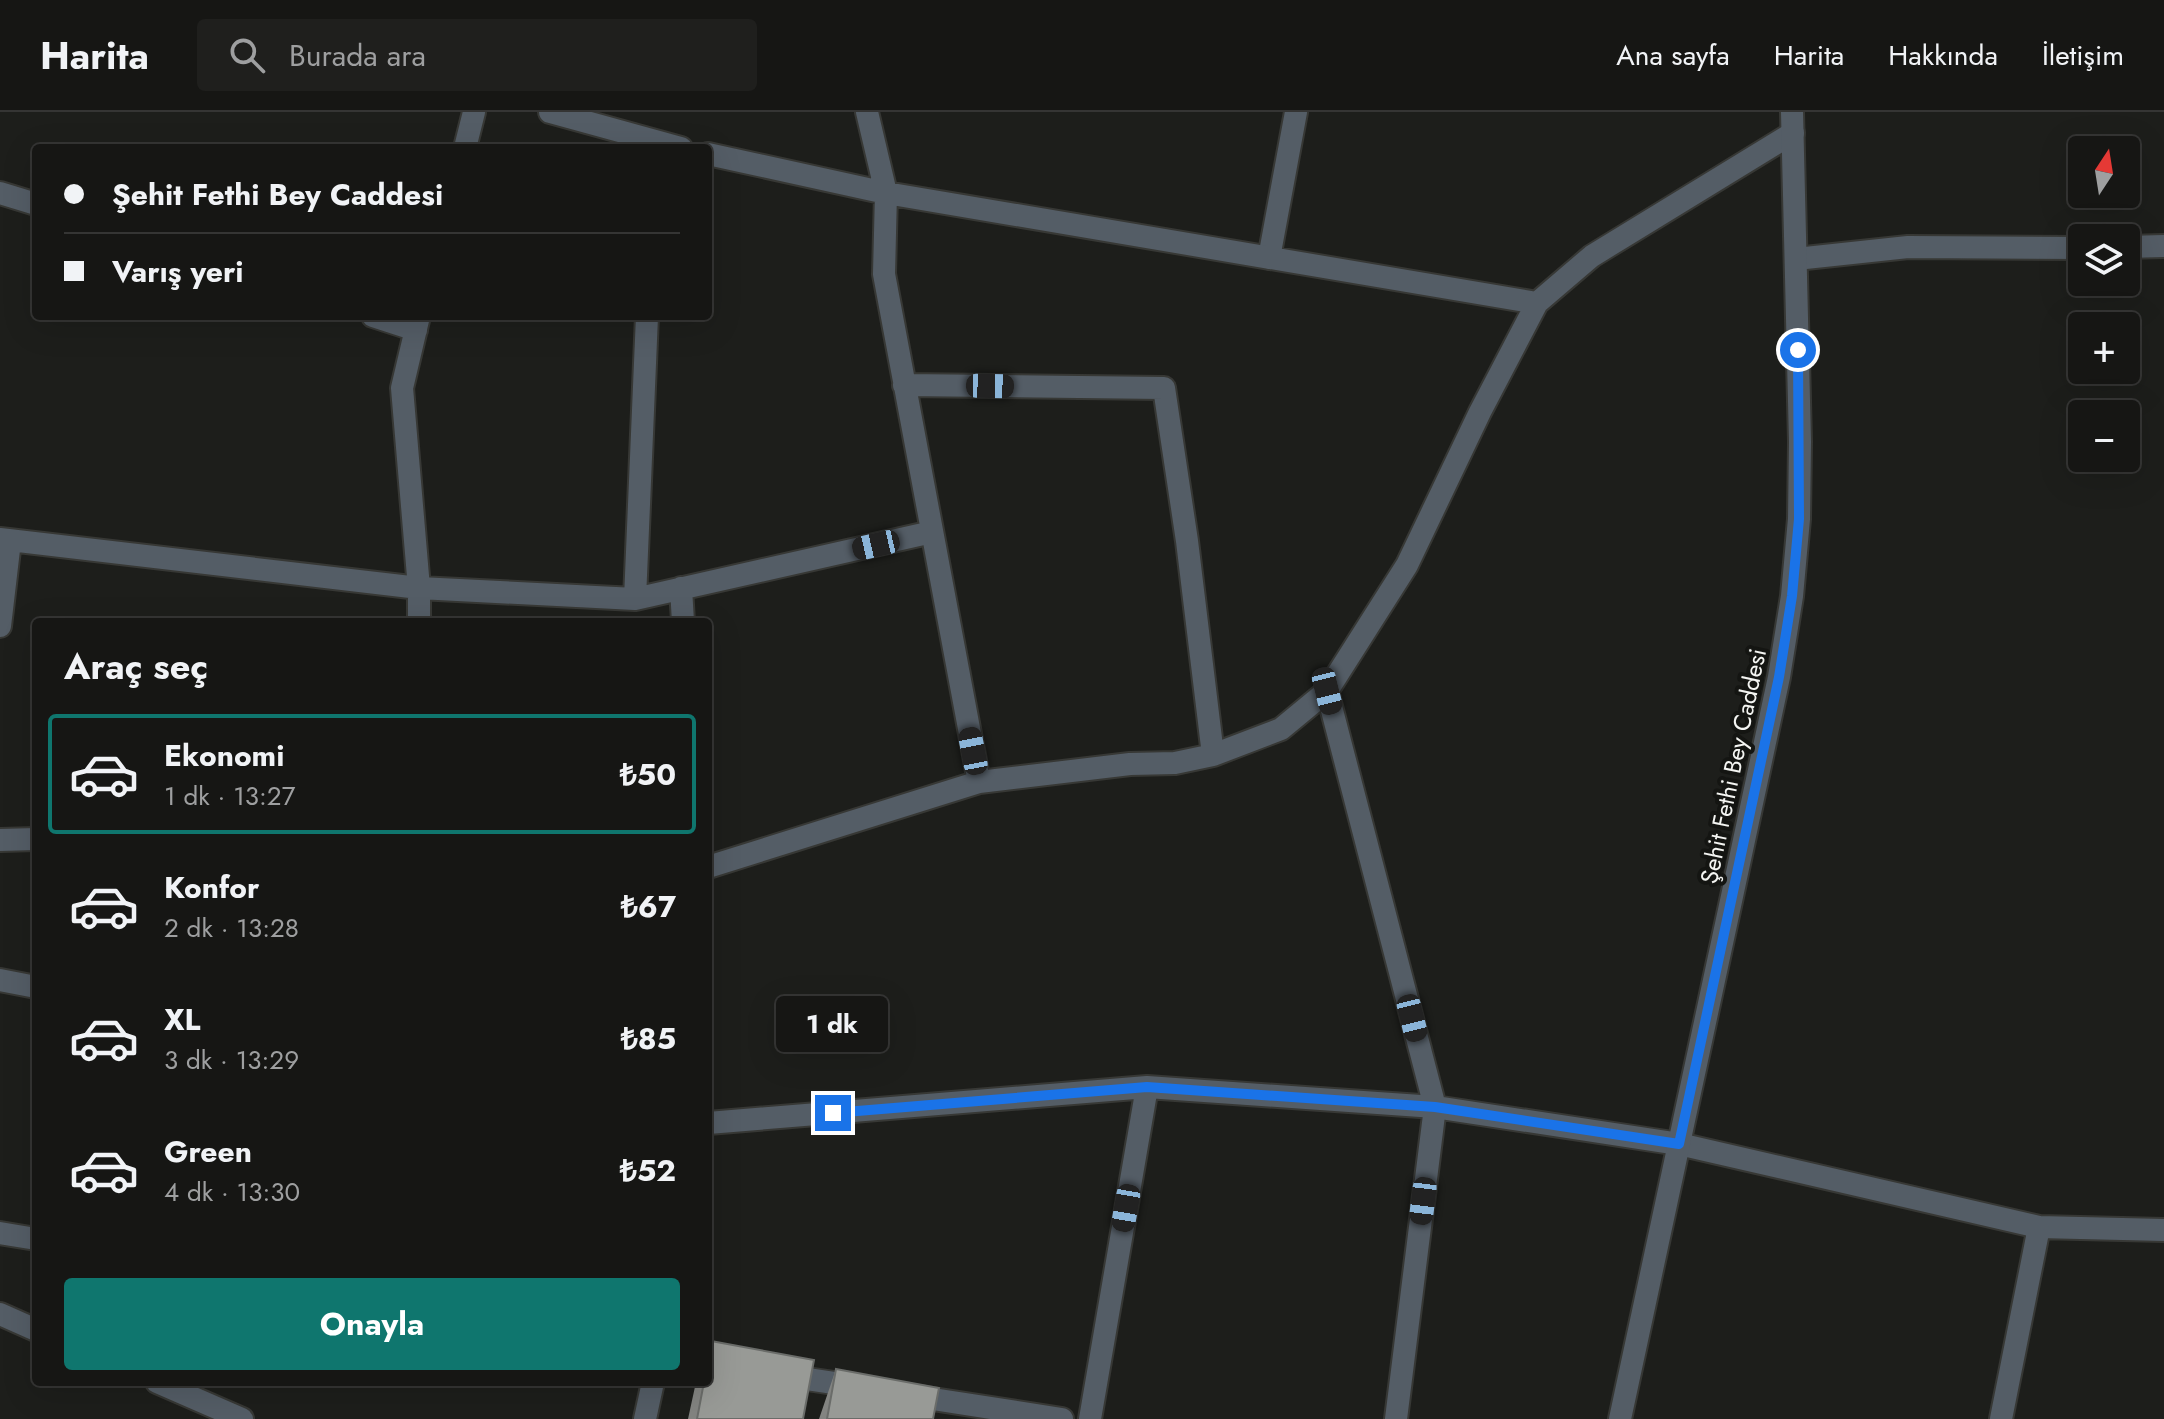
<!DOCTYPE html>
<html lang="tr">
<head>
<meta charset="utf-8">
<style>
  body { margin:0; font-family:Jost,sans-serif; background:#1f1f1d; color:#f1f3f6; height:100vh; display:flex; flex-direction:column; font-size:30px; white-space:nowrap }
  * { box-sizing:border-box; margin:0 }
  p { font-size:26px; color:#9e9fa0 }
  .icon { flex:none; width:44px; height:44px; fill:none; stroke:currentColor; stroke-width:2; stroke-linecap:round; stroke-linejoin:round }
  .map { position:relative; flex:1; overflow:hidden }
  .details { position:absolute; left:32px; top:506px; width:680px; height:768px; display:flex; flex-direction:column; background:#161614; border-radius:8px; box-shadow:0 8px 32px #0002,0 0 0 2px #353534 }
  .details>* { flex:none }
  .guide { position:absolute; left:32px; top:32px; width:680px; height:176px; border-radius:8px; box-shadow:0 8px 32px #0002,0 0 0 2px #353534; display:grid; align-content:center; height:176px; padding:0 32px; background:#161614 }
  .needle { width:52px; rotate:12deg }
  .tools { position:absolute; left:2068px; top:24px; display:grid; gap:16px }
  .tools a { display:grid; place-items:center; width:72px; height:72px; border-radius:8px; background:#161614; box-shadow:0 8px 32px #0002,0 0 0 2px #353534; font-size:40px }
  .end { position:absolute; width:36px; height:36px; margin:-18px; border:10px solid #1a73e8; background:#fff; box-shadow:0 0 0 4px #fff }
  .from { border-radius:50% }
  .bubble { position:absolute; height:56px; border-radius:8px; background:#161614; box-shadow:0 8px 32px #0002,0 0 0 2px #353534; font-size:26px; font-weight:700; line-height:56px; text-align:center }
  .car { position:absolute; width:24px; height:48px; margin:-24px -12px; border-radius:10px; box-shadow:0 0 6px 2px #0007; background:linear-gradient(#222 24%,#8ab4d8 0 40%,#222 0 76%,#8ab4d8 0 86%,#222 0) }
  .guide b { display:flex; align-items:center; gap:28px; height:76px; font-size:30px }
  .guide b+b { border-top:2px solid #353534 }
  .guide i { width:20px; height:20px; background:#f1f3f6 }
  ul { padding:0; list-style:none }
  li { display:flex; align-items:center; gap:24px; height:120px; margin:0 16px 12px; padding:0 16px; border:4px solid transparent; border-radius:8px }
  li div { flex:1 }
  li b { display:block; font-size:30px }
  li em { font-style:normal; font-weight:700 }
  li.active { border-color:#0f766e }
  li>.icon { width:72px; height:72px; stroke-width:1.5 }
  h2 { padding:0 32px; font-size:36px; line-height:96px }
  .action { display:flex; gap:16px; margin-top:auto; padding:16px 32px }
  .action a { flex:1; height:92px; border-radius:8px; background:#0f766e; color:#fff; font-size:32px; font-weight:700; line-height:92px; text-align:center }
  header { display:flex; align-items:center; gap:48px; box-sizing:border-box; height:112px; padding:0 40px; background:#161614; border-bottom:2px solid #353534 }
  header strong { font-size:38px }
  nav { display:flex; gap:44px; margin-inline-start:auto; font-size:28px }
  .search { width:560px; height:72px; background:#1f1f1d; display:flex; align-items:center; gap:20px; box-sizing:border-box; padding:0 28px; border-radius:8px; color:#9e9fa0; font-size:30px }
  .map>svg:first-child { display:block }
</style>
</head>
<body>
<header>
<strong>Harita</strong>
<div class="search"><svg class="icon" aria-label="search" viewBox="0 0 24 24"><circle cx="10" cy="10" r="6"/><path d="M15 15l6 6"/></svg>Burada ara</div>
<nav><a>Ana sayfa</a><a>Harita</a><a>Hakkında</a><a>İletişim</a></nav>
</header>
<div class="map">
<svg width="2164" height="1307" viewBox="0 0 2164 1307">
  <rect width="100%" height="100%" fill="#1d1e1b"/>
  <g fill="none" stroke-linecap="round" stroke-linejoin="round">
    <!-- minor casing -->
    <g stroke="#373835" stroke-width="26">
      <path id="minor" d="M550,0L681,36
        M867,0L886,81L884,162L979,670
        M465,36L474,0
        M708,42L886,81L1537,191
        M0,81L36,92
        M2126,135L2164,134
        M1269,146L1296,0
        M1796,147L1908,135L2082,136
        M373,204L416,218
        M904,273L1164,276L1187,429L1213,643
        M0,427L419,476L635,487L932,420
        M681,476L683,510
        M635,487L647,204
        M419,510V476L402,276L419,204
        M0,514L10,429
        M1327,579L1435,995L1396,1307
        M0,728L36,727
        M708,755L979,670L1130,652L1175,651L1213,643L1281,617L1327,579L1407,453L1480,300L1537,191L1592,144L1793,21
        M0,868L36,875
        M708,1011L1147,975L1435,995L1679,1032L2039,1115L2164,1118
        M0,1121L36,1127
        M0,1202L36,1218
        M780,1263L861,1275
        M157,1270L242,1307
        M907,1283L1062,1307
        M645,1307L653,1270
        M1090,1307L1147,975
        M2001,1307L2039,1115"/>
    </g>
    <!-- tertiary casing -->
    <g stroke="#373835" stroke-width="26">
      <path id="tertiary" d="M1620,1307L1779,565L1792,484L1799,407L1800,330L1792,0"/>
    </g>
    <!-- minor -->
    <use href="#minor" stroke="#545d66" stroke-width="22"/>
    <!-- tertiary -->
    <use href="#tertiary" stroke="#545d66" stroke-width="22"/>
  </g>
  <!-- wall -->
  <path fill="#838481" d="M711,1229L803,1307H688L696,1270H708V1237Z
    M836,1257L933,1307H819Z"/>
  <!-- building -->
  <path fill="#989a96" stroke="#6a6c69" stroke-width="2" d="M711,1229L814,1248L803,1307H697L704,1270H708V1246Z
    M836,1257L939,1276L933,1307H827Z"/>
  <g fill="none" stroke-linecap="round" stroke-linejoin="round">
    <!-- route -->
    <path stroke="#1a73e8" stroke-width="10" d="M833,1001L1147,975L1435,995L1679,1032L1779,565L1792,484L1799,407L1798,238"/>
  </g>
  <g text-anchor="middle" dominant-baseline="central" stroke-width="8" stroke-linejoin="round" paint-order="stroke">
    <!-- street labels -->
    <g font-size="24" fill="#f4f5f2" stroke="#141512">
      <text transform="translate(1733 654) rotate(-78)">Şehit Fethi Bey Caddesi</text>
    </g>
  </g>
</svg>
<div class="tools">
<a><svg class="needle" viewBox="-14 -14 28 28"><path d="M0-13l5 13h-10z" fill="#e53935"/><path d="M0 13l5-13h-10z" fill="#9e9fa0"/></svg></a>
<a><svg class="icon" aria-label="layers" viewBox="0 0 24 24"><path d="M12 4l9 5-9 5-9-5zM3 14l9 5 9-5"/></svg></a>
<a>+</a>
<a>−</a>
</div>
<i class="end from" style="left:1798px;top:238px"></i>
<i class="end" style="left:833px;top:1001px"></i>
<div class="bubble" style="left:776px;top:884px;width:112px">1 dk</div>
<i class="car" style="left:990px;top:274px;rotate:91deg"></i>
<i class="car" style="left:876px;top:433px;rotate:257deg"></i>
<i class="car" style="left:1327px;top:579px;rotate:166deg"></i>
<i class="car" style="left:973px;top:639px;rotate:349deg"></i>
<i class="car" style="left:1412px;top:906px;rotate:166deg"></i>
<i class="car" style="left:1423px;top:1089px;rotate:187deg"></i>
<i class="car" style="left:1126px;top:1096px;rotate:190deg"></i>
<div class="guide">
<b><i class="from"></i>Şehit Fethi Bey Caddesi</b>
<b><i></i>Varış yeri</b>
</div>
<section class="details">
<h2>Araç seç</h2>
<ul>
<li class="active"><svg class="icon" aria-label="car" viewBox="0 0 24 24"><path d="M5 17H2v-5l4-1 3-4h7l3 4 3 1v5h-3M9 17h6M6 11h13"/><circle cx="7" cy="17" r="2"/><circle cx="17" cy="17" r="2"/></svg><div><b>Ekonomi</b><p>1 dk · 13:27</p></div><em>₺50</em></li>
<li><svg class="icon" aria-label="car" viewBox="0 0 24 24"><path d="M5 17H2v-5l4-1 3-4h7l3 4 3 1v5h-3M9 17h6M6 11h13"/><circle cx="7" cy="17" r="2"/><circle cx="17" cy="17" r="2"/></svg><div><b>Konfor</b><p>2 dk · 13:28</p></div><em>₺67</em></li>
<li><svg class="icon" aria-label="car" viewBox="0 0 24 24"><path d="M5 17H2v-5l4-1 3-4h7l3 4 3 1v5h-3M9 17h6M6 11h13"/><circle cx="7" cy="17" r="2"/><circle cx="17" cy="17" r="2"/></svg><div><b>XL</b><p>3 dk · 13:29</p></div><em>₺85</em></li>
<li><svg class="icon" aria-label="car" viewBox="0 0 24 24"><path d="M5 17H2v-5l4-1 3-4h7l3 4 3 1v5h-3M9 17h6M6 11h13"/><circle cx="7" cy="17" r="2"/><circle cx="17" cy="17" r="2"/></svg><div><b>Green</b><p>4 dk · 13:30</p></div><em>₺52</em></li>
</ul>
<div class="action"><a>Onayla</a></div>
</section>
</div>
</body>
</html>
